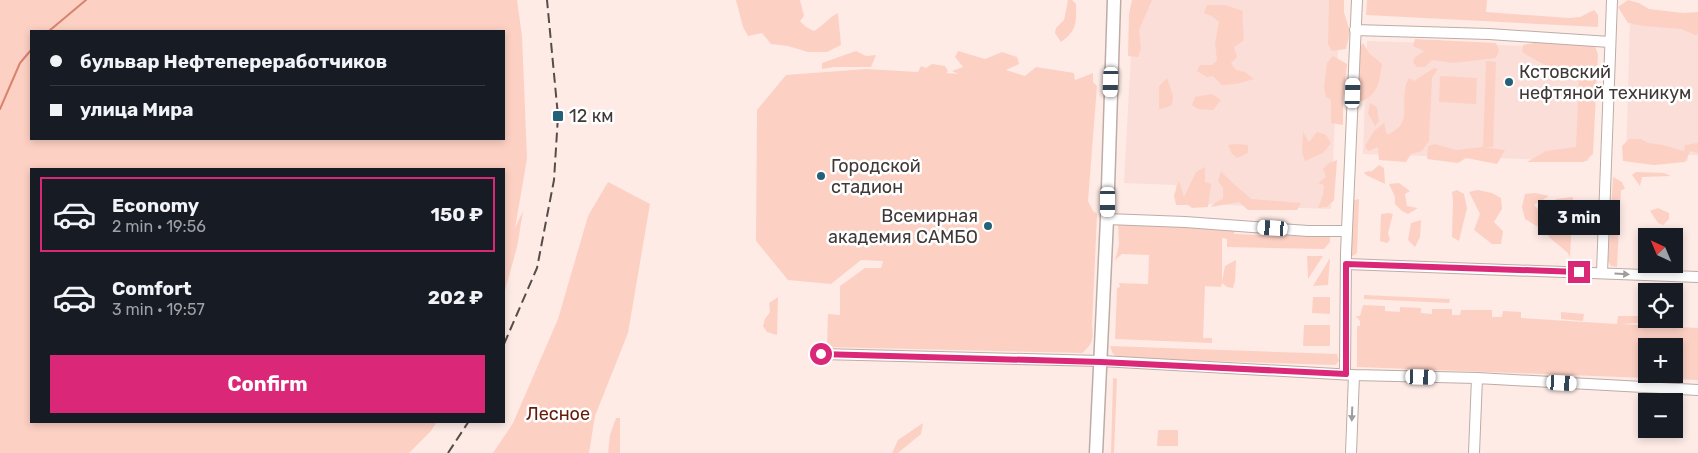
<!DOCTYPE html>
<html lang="en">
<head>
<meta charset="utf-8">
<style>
  body { margin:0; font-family:Rubik,sans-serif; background:#20242c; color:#f1f3f6; height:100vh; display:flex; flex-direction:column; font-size:19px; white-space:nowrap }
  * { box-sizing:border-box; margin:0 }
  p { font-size:16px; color:#9ea1a6 }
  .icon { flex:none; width:28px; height:28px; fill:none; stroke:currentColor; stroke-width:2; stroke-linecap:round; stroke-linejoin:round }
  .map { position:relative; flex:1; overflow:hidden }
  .panel { position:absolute; left:30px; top:168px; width:475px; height:255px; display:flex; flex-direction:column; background:#171b24; border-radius:0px; box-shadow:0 2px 8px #0003 }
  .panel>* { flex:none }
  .hud { position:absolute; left:30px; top:30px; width:475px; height:110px; border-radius:0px; box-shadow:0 2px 8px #0003; display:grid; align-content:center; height:110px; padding:0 20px; background:#171b24 }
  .needle { width:32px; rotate:316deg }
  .controls { position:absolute; left:1638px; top:228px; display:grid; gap:10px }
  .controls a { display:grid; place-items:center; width:45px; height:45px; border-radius:0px; background:#171b24; box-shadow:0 2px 8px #0003; font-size:25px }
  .end { position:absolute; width:22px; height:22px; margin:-11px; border:6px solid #db2777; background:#fff; box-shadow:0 0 0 2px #fff }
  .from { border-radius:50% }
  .bubble { position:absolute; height:35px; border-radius:0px; background:#171b24; box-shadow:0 2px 8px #0003; font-size:16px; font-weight:700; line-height:35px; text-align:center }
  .car { position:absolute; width:15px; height:30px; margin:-15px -8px; border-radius:6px; box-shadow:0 0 4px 1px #0007; background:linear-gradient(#fff 24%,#345 0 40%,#fff 0 76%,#345 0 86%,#fff 0) }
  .hud b { display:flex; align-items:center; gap:18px; height:48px; font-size:19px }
  .hud b+b { border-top:1px solid #363941 }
  .hud i { width:12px; height:12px; background:#f1f3f6 }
  ul { padding:9px 0 0; list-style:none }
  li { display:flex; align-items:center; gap:15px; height:75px; margin:0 10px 8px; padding:0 10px; border:2px solid transparent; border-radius:0px }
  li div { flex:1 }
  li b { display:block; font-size:19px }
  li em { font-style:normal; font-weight:700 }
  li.current { border-color:#db2777 }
  li>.icon { width:45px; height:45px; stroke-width:1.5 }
  .button { display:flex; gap:10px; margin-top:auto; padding:10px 20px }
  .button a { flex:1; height:58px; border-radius:0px; background:#db2777; color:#fff; font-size:20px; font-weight:700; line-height:58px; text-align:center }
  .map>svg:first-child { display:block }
</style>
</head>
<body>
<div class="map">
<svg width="1698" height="453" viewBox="0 0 1698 453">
  <rect width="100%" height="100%" fill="#feebe6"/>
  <!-- built -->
  <path fill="#faded7" d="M1134,0H1340L1331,209L1176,203V185L1124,183Z
    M1630,21L1698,23V155H1688V161L1626,160Z
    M1367,41L1593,48L1589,161L1363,154Z"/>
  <!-- green -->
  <path fill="#fdd0c4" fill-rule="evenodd" d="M0,0H517L522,36L527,159L515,228L523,211L517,247L504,294V169H31V421H437L431,431L409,453H0ZM504,31V139H31V31Z
    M736,0H800L804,16L800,21L806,27L814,31C824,25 828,18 838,13L841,45L827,52H808L788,46L771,44L762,33L748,36L743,27Z
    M1068,0H1072L1076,4C1076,22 1078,30 1061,42L1055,33L1056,28L1064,20Z
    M1132,0H1152L1139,30L1141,48L1138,57L1128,56L1129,14Z
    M1329,0H1344V12L1350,32L1346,49L1332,51L1328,44Z
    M1367,0H1487L1486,12L1569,18L1580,17L1594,10L1598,15V27L1366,15Z
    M1628,0L1639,3L1649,9L1683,13L1698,12V34L1695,35L1681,29L1644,26L1628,23L1618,7Z
    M1207,5H1225L1243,11C1241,21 1245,30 1243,41L1234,47L1237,57L1231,63L1236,70L1245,72L1254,79L1236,84L1222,85L1213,76L1207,77L1197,71L1200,65H1212L1217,60L1215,43L1219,22L1212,16L1204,13Z
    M1415,39L1496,43L1499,51L1496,58L1453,63L1432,60L1425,67H1417L1413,62L1415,57L1424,51L1413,46Z
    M1550,40L1594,44L1598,54L1593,154L1584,162H1527L1546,151L1576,147L1579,78L1562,75L1522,52L1523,45Z
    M1363,43L1369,53L1382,64C1379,84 1378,97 1356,103V53Z
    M856,51L866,56L876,55L871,67H834L822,69V63Z
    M958,51L985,59L1002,52L1017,57L1019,64L1006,70L1025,76L1036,67L1074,73L1075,80L1093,73V82L1097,86L1088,201L1093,211L1097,214L1092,326C1094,339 1092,345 1082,353L827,347L828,314L840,315V286L865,268H881L883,261L861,260L831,284L788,280L756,241L757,110L786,75L866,69L918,72L921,66L926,68L932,64L945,66L948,71L946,73L958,74L952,71L963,67L955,57Z
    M1333,56L1347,64L1343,100V125L1331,123V100L1326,97L1324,87L1327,63Z
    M1486,61L1496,62L1493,147H1484L1505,150L1497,164L1466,158L1458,163L1427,159L1428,146L1435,144L1456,150L1483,147Z
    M1434,68L1438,69L1432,78L1429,141L1422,151L1411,154L1406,162L1379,160L1378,147L1368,151L1365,146L1374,131L1384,123L1387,135C1411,124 1402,111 1405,90C1405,86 1407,82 1409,78L1414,81Z
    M1440,76L1477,78L1476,104L1439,102Z
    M1167,78L1173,96L1172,105L1164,108L1159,109V86Z
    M1212,94L1221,100L1213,110L1198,109L1192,105L1195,97Z
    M1370,103L1377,107L1379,121L1375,126L1368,113Z
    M1303,132L1309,142L1317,132L1326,135L1331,143L1323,153L1305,161L1302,152Z
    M1629,139H1641L1648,143L1663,145L1684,151L1685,145L1698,143V153L1690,151L1685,162L1654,165L1623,161L1622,146Z
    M1237,144L1248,145V153L1237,158L1232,154L1228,145Z
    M1337,160L1334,200L1327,207L1318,208L1323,195L1324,185L1318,183L1326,177L1323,169L1329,163Z
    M1379,165L1384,168L1385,184L1366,175L1364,172L1372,171Z
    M1205,167V182L1211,184L1208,207L1192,208L1188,205H1176L1174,195L1179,181L1184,197L1196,172Z
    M1221,171C1230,182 1241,189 1251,199L1301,203L1297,210H1248L1239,202L1211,207L1216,202L1223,199V188L1218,181Z
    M1636,172L1664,173L1671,176L1642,177L1640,186L1632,175Z
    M1613,177L1622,182L1625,189L1621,190L1617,267L1611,266L1608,261Z
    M608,182L650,204L628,333L595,416L589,453H493L513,423L558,319L588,216Z
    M1399,183L1410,191L1405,194L1407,206L1418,208L1408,214L1402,211L1395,204V197L1389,184Z
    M1457,190L1464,194L1467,208L1459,241L1452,237L1453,200L1452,192Z
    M1478,190L1492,193L1501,198L1502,209L1494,222L1503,231L1501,244H1492L1474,230L1480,214L1469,192Z
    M1535,193L1549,196L1534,205L1539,210L1552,215L1556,199L1573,197L1570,258L1568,253L1550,238L1545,231L1525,219L1522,207L1525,194Z
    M1359,199L1357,253L1351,257L1348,249V229L1353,226L1348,222L1351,201Z
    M1658,208L1669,213V219L1663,225L1658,223L1650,211Z
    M1389,213L1393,214L1388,233L1390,240L1387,243L1380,241L1381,214Z
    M1421,220L1420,237L1415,247L1408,240L1411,223Z
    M1118,222L1235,229L1234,234L1330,237V242L1324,249L1227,247V239L1222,238V281L1225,266L1236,260L1235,281L1233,288L1227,287L1222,283L1221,287L1205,286L1203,338H1212V343L1115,339L1117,288L1120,287L1119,283L1148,284L1149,255L1122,254L1115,260L1119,245Z
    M1307,256H1323L1308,279Z
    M1330,258L1328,285L1313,286Z
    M1364,295L1450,299L1449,303L1364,299Z
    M778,297L777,335L767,332L763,326L765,319L770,312L769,303Z
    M1313,297H1330V314L1312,313Z
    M1363,305L1385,306V311L1400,312V307L1421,308V313L1432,314V309H1452V315H1460L1461,310H1492V317H1502L1503,311L1521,312V318L1617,324L1618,316H1638V323L1621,324L1698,328V380L1357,367V326H1360V321L1356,316H1360ZM1646,346H1674V374H1646Z
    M1561,312L1584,314L1583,321L1561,319Z
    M1674,318H1680L1679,326L1647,324V319Z
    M1304,325H1330V346H1303Z
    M1110,346L1337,354L1339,361L1335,365L1120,358L1113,354Z
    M1113,378L1117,379L1114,453H1111Z
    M616,418H620V453H608L610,435Z
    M923,423L921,434L898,453H892L898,440Z
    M1158,430H1178V446H1157Z"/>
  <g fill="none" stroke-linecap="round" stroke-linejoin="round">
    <!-- stream -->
    <path stroke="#d7836d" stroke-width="2" d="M49,31L86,0
      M0,109L20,63L31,50"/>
    <!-- minor casing -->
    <g stroke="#beaca7" stroke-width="12">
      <path id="minor" d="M1355,30L1489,34L1610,42
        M1107,219L1185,222L1308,231H1347
        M1346,264L1698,277
        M1602,273L1612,0
        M821,354L1101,361L1354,375L1477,378L1698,390
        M1345,374L1346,253L1357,0
        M1351,453L1354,375
        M1474,453L1477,378"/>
    </g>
    <!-- major casing -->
    <g stroke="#beaca7" stroke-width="15">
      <path id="major" d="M1096,453L1107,219L1114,0"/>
    </g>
    <!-- minor -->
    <use href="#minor" stroke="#fff" stroke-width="10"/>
    <!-- major -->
    <use href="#major" stroke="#fff" stroke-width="12"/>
    <!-- rail -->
    <path stroke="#554d4b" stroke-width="2" stroke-dasharray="10 5" stroke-linecap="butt" d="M504,344L537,268L554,180L558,116L547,0
      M448,453L469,421"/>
  </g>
  <!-- one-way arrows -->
  <defs><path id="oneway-solid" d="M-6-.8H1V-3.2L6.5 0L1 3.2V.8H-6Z" transform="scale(1.25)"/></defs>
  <g fill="#a09c9b">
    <use href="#oneway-solid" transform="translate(1622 274) rotate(3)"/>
    <use href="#oneway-solid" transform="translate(1352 414) rotate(92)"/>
  </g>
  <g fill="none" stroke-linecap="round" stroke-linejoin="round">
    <!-- route -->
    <path stroke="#db2777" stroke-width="6" d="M821,354L1101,362L1346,374V264L1579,272"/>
  </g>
  <!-- markers -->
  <g fill="#246078" stroke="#fff" stroke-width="2">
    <circle cx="1509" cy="82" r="5"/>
    <rect x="552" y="110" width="12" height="12" rx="2.5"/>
    <circle cx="821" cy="176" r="5"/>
    <circle cx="988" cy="226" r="5"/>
  </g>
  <g text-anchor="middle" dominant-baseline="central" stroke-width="5" stroke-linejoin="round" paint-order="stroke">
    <!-- poi labels -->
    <g font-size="18" fill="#403937" stroke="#fff" text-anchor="start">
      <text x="1519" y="72">Кстовский<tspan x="1519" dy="21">нефтяной техникум</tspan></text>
      <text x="569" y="116">12 км</text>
      <text x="831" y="166">Городской<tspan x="831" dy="21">стадион</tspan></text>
      <text x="978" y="216" text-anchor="end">Всемирная<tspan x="978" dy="21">академия САМБО</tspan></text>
    </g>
    <!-- park labels -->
    <g font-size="18" fill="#661b06" stroke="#fff">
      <text x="558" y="414">Лесное</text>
    </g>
  </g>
</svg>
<div class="controls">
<a><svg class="needle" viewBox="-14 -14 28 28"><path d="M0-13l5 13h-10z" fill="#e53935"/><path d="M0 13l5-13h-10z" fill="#9ea1a6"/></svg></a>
<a><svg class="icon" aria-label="locate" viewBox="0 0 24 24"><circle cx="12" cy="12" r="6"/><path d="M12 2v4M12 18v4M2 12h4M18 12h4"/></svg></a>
<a>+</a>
<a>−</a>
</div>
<i class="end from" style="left:821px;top:354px"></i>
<i class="end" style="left:1579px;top:272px"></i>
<div class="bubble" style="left:1538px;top:200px;width:82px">3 min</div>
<i class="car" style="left:1111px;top:82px;rotate:182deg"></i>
<i class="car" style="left:1353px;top:93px;rotate:2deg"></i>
<i class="car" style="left:1108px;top:202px;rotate:180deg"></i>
<i class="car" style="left:1273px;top:228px;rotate:274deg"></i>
<i class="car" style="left:1421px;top:377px;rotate:92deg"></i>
<i class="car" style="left:1562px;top:383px;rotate:93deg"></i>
<div class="hud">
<b><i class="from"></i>бульвар Нефтепереработчиков</b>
<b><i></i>улица Мира</b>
</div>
<section class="panel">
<ul>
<li class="current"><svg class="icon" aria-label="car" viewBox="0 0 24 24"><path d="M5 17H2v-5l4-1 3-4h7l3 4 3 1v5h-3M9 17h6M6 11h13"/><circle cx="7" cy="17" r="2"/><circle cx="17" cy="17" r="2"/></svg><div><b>Economy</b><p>2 min · 19:56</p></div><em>150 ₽</em></li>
<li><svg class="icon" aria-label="car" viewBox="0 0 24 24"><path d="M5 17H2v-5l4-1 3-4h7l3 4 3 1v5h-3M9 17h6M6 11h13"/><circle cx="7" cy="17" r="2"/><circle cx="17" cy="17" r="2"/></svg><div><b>Comfort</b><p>3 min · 19:57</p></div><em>202 ₽</em></li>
</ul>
<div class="button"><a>Confirm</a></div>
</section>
</div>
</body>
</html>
